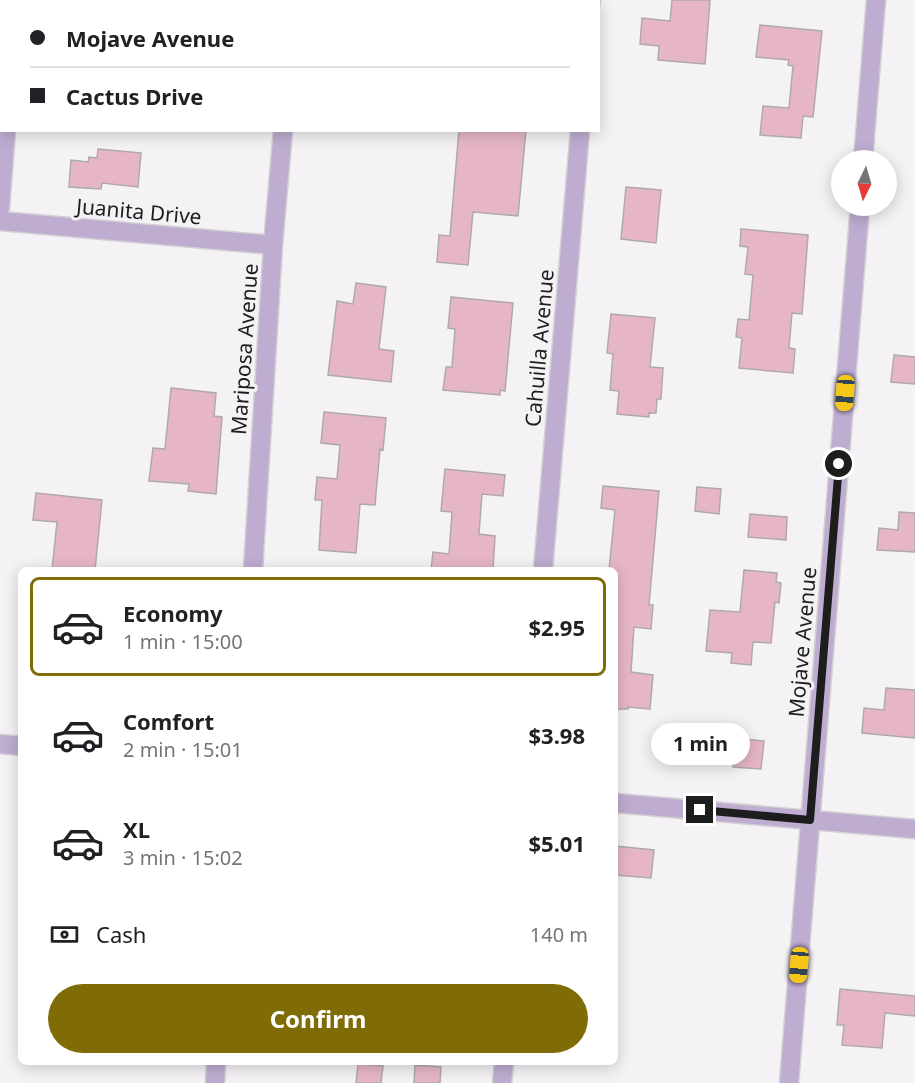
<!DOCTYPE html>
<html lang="en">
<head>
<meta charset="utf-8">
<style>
  body { margin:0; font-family:"Noto Sans",sans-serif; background:#f6f6f6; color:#202124; height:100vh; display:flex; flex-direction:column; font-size:22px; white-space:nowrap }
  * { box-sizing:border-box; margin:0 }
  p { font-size:20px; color:#757577 }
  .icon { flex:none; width:33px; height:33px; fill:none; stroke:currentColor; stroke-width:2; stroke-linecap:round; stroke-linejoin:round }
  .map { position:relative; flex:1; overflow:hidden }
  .sheet { position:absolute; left:18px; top:567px; width:600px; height:498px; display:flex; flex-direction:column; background:#fff; border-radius:9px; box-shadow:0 3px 15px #0003 }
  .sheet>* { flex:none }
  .banner { position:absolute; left:0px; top:0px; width:600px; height:132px; box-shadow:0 3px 15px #0003; display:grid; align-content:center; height:132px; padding:0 30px; background:#fff }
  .needle { width:39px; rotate:185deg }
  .buttons { position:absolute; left:831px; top:150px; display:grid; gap:12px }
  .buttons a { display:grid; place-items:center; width:66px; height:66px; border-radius:50%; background:#fff; box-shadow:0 3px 15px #0003; font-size:30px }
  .end { position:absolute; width:27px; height:27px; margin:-14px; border:8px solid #1e1d1e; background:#fff; box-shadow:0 0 0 3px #fff }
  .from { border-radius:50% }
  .bubble { position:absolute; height:42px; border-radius:21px; background:#fff; box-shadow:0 3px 15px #0003; font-size:20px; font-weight:700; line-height:42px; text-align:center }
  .car { position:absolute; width:18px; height:36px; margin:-18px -9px; border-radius:8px; box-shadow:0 0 4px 2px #0007; background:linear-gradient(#f5c518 24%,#345 0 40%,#f5c518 0 76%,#345 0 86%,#f5c518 0) }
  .banner b { display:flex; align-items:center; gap:21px; height:57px; font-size:22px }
  .banner b+b { border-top:2px solid #e0e0e0 }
  .banner i { width:15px; height:15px; background:#202124 }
  ul { padding:10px 0 0; list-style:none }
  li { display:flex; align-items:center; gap:18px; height:99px; margin:0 12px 9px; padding:0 18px; border:3px solid transparent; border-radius:9px }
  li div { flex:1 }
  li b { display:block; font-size:22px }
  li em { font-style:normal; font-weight:700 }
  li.on { border-color:#806c07 }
  li>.icon { width:54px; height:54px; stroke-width:1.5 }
  .pay { display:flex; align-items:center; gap:15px; height:66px; padding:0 30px; font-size:22px }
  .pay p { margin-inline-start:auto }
  .primary-button { display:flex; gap:12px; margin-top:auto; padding:12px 30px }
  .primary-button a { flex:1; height:69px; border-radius:36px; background:#806c07; color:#fff; font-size:24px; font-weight:700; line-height:69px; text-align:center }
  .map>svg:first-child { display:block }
</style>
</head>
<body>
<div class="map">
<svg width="915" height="1083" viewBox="0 0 915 1083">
  <rect width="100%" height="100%" fill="#f5f2f5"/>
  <!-- building -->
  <path fill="#e6b6c7" stroke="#aeaaab" stroke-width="1.5" d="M672,0H710L705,64L658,60L659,46L640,44L642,18L670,21Z
    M760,25L822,31L813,117L803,116L801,138L760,135L763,106L789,108L793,66L788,65L789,60L756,57Z
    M459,130H526L518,216L473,212L468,265L437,262L439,235L450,236Z
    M98,149L141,153L138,187L102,183L101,189L69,187L71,160L88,162L89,157L97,158Z
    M626,187L661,190L656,243L621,239Z
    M741,229L808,235L802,314L792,313L789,348L795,349L793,373L739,368L742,338L736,337L738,319L749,320L753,275L745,274L748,247L740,246Z
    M356,283L386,287L379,349L394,351L391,382L328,375L337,301L353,304Z
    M451,297L513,303L505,391L500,390V395L443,390L446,367H452L455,329L448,328Z
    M611,314L655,318L650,367L663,368L661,399H657L656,413H649V417L617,414L619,391L610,390L613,354L607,353Z
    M894,355L915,357V384L891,382Z
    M171,388L216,393L214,416L222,417L216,494L188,491L189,484L149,481L153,448L165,449Z
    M324,412L386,418L383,450L380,449L375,505L360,504L356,553L319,550L322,500H315L317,477L337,479L340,445L321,443Z
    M445,469L505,475L503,496L482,494L479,534L495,536L493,570H431L433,552L449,554L452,512L441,511Z
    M603,486L659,491L649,605H653L651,629L634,627L631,672L653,675L650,709L628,707V709H615V570H609L615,510L601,508Z
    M697,487L721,489L719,514L695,511Z
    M36,493L102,500L95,570H52L57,522L33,520Z
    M899,512L915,513V552L877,550L879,528L898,530Z
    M750,514L787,517L786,540L748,537Z
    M744,570L777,573L776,582L781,583L779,603L775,602L771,643L753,642L751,665L731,663L732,653L706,651L710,610L740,612Z
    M886,688L915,690V738L862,733L864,708L884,710Z
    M699,735L764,741L761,769L733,767V762L697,758Z
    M615,846L654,850L651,878L615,875Z
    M840,989L915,996V1016L885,1013L882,1048L842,1045L844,1025H837Z
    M358,1064L383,1066L381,1083H356Z
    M415,1065L441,1067L440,1083H414Z"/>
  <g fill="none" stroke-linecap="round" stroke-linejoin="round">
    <!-- minor casing -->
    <g stroke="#d3d0d3" stroke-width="21">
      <path id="minor" d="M16,2V0
        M294,2V0
        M591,2V0
        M863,160L876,0
        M0,208L6,130
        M0,221L273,245
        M253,570L273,245L283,130
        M543,570L580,130
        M0,744L21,746
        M615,803L915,829
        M215,1083L216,1062
        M502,1083L504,1062
        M789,1083L860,206"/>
    </g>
    <!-- minor -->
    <use href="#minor" stroke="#beadd1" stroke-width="18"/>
  </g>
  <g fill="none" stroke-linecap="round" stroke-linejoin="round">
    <!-- route -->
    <path stroke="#1e1d1e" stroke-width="8" d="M700,810L810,820L839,464"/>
  </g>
  <g text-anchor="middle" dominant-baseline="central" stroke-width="6" stroke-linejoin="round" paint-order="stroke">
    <!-- street labels -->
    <g font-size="21" fill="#1e1d1e" stroke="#f5f2f5">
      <text transform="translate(139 211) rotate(5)">Juanita Drive</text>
      <text transform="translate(539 348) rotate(-85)">Cahuilla Avenue</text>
      <text transform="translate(244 349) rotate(-86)">Mariposa Avenue</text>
      <text transform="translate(802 642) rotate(-85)">Mojave Avenue</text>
    </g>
  </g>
</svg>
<div class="buttons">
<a><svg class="needle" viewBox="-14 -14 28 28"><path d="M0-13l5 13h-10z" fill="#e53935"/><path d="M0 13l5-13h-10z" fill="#757577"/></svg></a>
</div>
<i class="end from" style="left:839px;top:464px"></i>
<i class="end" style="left:700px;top:810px"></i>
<div class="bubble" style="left:651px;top:723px;width:99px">1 min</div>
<i class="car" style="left:845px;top:393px;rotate:184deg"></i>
<i class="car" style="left:799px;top:965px;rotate:185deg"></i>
<div class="banner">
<b><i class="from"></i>Mojave Avenue</b>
<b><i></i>Cactus Drive</b>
</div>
<section class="sheet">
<ul>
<li class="on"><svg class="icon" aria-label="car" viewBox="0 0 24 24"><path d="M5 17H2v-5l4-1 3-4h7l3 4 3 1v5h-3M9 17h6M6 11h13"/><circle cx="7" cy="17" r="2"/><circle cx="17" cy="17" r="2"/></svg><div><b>Economy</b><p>1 min · 15:00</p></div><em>$2.95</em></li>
<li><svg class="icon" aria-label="car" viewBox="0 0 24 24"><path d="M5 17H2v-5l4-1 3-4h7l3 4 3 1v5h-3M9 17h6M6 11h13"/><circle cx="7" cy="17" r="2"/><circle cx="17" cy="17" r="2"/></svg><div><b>Comfort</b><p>2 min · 15:01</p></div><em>$3.98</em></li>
<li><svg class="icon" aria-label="car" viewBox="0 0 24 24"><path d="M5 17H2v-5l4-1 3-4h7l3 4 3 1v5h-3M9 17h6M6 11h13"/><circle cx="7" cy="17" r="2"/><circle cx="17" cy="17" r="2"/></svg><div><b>XL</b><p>3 min · 15:02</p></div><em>$5.01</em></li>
</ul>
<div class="pay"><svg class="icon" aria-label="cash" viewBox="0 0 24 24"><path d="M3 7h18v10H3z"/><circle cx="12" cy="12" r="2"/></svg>Cash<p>140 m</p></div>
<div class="primary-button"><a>Confirm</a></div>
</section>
</div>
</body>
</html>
